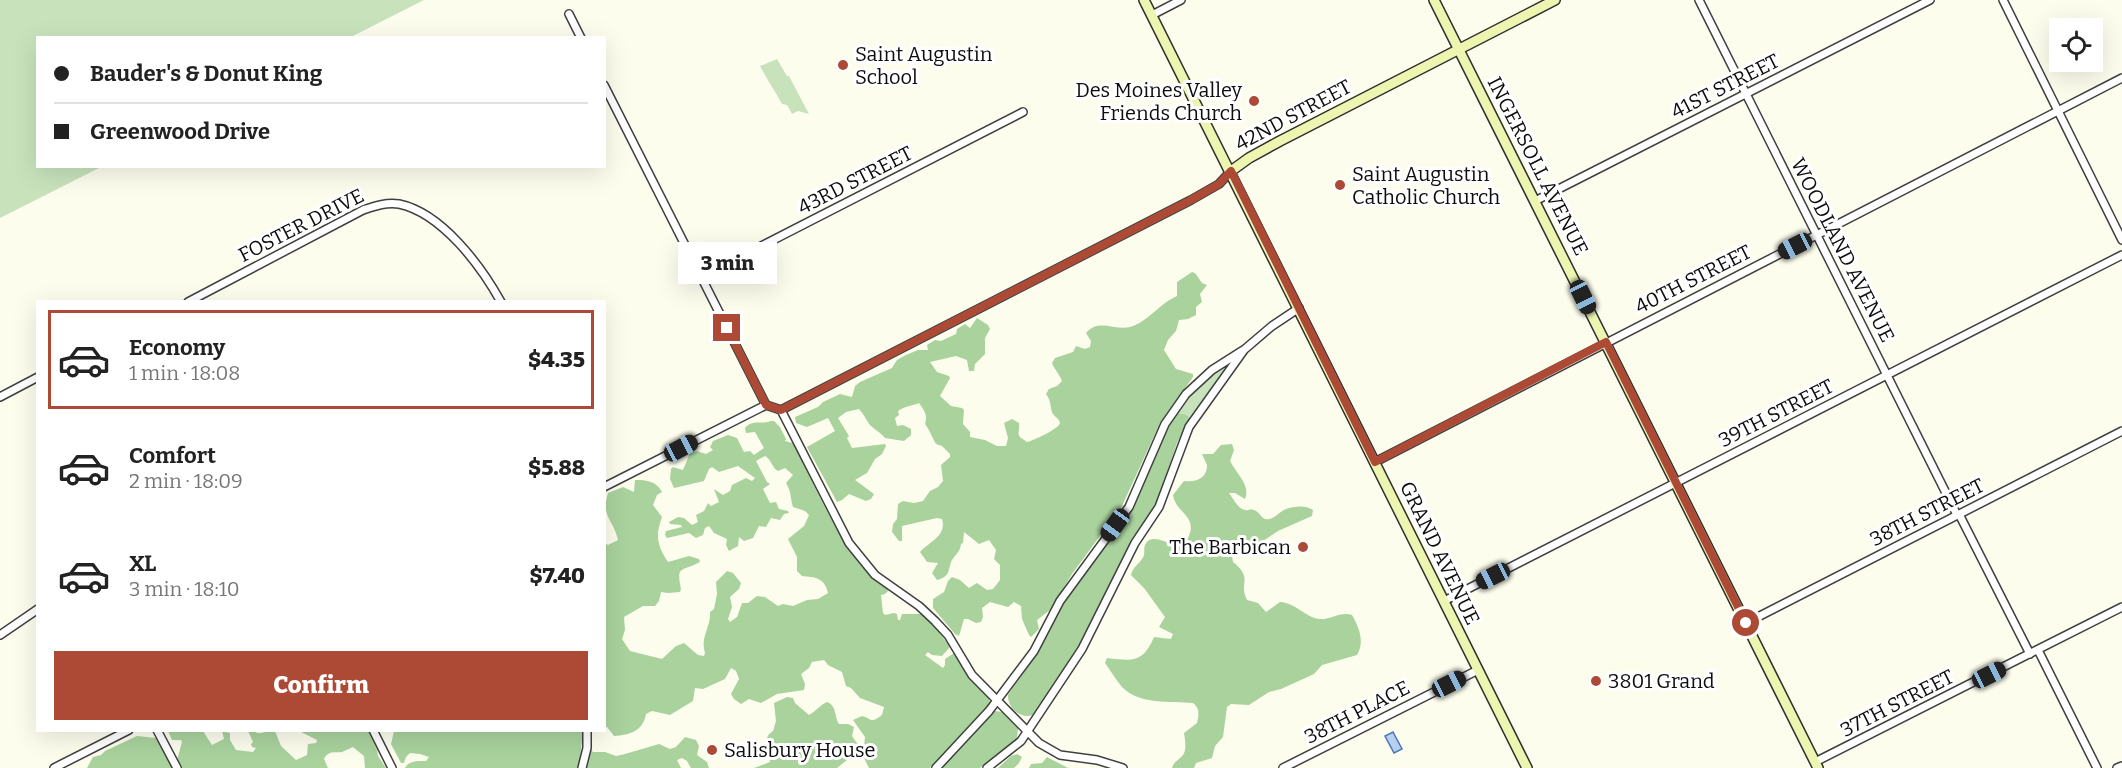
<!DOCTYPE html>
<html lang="en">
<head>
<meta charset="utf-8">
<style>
  body { margin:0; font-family:Bitter,serif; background:#f6f6f6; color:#222; height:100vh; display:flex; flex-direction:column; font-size:22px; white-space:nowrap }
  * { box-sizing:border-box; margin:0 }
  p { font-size:20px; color:#767676 }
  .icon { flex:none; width:33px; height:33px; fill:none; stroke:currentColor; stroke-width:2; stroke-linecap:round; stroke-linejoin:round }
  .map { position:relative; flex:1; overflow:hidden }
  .drawer { position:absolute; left:36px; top:300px; width:570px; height:432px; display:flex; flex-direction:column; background:#fff; border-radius:0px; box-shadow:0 6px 24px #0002 }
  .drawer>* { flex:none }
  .hud { position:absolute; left:36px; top:36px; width:570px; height:132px; border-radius:0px; box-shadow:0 6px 24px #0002; display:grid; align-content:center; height:132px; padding:0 18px; background:#fff }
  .controls { position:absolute; left:2049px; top:18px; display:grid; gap:12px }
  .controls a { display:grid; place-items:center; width:54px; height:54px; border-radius:0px; background:#fff; box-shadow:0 6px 24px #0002; font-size:30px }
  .end { position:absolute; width:27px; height:27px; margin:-14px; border:8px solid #ac4a35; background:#fff; box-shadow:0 0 0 3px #fff }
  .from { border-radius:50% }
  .bubble { position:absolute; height:42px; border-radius:0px; background:#fff; box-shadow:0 6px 24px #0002; font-size:20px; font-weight:800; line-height:42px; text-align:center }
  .car { position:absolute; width:18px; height:36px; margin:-18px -9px; border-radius:8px; box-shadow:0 0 4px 2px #0007; background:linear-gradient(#222 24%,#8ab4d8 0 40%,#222 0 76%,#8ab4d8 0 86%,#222 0) }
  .hud b { display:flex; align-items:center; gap:21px; height:57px; font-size:22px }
  .hud b+b { border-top:2px solid #e0e0e0 }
  .hud i { width:15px; height:15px; background:#222 }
  ul { padding:10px 0 0; list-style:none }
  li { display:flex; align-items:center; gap:18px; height:99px; margin:0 12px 9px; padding:0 6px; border:3px solid transparent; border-radius:0px }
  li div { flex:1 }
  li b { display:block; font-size:22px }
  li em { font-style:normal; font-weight:800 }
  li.on { border-color:#ac4a35 }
  li>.icon { width:54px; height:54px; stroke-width:1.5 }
  .primary-button { display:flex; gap:12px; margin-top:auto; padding:12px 18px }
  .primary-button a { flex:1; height:69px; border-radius:0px; background:#ac4a35; color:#fff; font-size:24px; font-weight:800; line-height:69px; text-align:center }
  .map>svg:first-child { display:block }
</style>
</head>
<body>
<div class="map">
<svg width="2122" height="768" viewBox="0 0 2122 768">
  <rect width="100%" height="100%" fill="#fdfdee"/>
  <!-- green -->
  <path fill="#c8e3bc" d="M0,0H424L351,37L38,38V166L101,167L0,218Z
    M777,59L787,76H789L809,114L798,111L792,114L787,105L782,104C775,91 767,80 760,66Z
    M1232,359L1229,367L1190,418L1185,414L1175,413L1202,382Z"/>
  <!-- forest -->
  <path fill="#a9d29d" d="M1192,272L1195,273L1202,283L1207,285L1200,294L1202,302L1196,307V315L1188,319L1179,320L1176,331L1168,340L1164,350L1176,369L1193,374V377L1160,423L1122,506L1072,574L1050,610L1037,620L1039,629L1031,637L1029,635L1022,619L1021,606L1014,602L1008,607L990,602L982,608L983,617L981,622L976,623L968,619H964L959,636L955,634L933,608V599L944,592L948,581L952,577L960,580L969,588L977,583L987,590L993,589L1000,580V565L994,559L996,550L989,540L979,544L964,532L963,543L961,544C960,553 954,555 951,562C948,572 949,577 937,580L932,573L938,563L927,562L920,552C930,541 947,536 942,519L937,518L902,526V541H899L892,532L893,524L897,519L898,504L903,501L914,503L923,501L930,491L938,487L943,481L941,465L950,457V454L942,446L936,444C932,437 930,431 925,424C928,415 924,410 919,403C912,406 905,406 898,411L899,415L895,418L897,426L903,425L911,429V435L904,441L885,438C880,432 875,430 870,425C866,420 864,414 859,409L846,412L838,418L849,436L847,438L852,448L885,444L886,446L882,454L875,459L867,473L855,480L874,494L871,499L866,501L849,494L842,500L837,502L807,447L835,431L828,418L807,427L796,423L795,417L818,407L823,402L840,394L852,397L855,386L860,382L892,368L897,360L906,355L918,350H928L927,345L935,340L941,341L956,334L957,329L965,324L970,328L977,318L988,325L990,329L985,338V354L975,364L974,371H969L967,360L956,356L930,362L937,372L949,376L950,378L940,396L951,406L962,408L964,410L963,424L970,432V437L985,440L997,446H1006L1008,438L1004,423L1012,419L1019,423C1020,435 1014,434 1027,442C1032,441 1059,429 1060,423C1060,419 1053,416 1052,412C1050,405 1051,401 1046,394L1049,389L1057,386L1062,381C1060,375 1053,367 1052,363L1055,358L1073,352L1076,346L1085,349L1090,347L1091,341L1086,333C1099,318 1115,331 1130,327C1148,322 1160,303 1177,296V282Z
    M1175,413L1185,414L1190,418L1177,443L1156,505L1135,538L1069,664L1036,713C1024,722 1007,709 1008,695L1037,653L1067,596L1134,503Z
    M771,421H774L780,427L786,439L785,441L793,443C820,495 841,554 889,590L885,594L881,595L883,613L885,615L894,613L897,614L898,620H900L902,614H922L935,627L950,647L942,656L932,655L928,652L925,655L943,668L945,665V659L954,653L967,674L989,698L990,703L930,768H869L863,756L865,737L853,720L862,716C873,719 870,724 882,715L884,707L860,698L851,688L846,686L842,672L828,665L824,660L812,662L809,668L801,674L805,684L804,690L777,694L761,703L749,699L741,704L734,699L731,694L739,679L736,671L731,668L725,679L703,689L695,688L693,701L670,715L652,711L646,714C643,731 630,735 614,736L607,727H605V543L608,545L618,540C613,518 601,518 608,493L623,487L634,492L635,480C647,480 656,481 662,492L657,495L653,505L662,517C655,536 657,545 668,562L689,556L699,559L700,562C681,572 676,565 681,589L680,592L668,593L661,592L659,601L655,606H643L624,617L625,630L622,639L630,651L662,659L676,646L684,643L698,655L704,656L705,653C700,636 711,628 710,612L714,609L717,594L716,582L727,571L733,573L741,583L739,589L730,597L732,607L728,619L730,622L737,617L742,603H748L757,596L765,597L778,606L783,604L793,606L807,600L818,599L828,593C825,578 815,577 802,576L797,571V557L788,539L804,526L809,515L805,511L793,507C790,498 792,493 786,483L793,475L785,468L778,471C772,468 772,460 765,456L756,461L767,482L770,484L763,489L770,503L776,502L779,509L788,511L789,513L784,514L780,520L771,518L766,527L759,526L753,538L744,541L739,537L738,546L729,551L726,545L727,539L714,533L709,526L705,528L703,535L696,538L689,533L667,538L665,535L666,531L682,527L681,525L670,524L669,522L678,517L684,518L692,525L698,522L696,515L704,511L708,503L711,506L719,502L714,489L723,495L730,491L732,485L746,478L752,481L755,478L738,466L719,472L712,467L709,469L704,481L674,488L670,479L671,469L673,467L683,470L690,453L697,451L706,454L713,450L710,447L713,441L728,435L737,438L744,452L750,451L754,455L764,448L755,432L746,433L745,428C753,419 761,425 771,421Z
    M1232,444L1234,450L1230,461C1236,473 1251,485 1245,499L1235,493H1229C1233,498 1238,509 1245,510C1251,511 1248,508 1254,510C1261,512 1261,521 1269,519C1276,518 1280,511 1286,509C1294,506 1306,505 1313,510L1312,516L1278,531L1263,541L1241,549L1232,556L1233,562C1254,579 1238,582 1247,600L1258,603L1266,612L1280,602C1296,603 1305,617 1319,619C1331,620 1341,611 1352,615C1359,627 1365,642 1357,655L1322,665L1314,674L1281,689L1269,692L1249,705L1231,704L1227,707L1223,737L1215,746L1212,758L1196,763L1194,768H1172C1174,761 1178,761 1183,755C1187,750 1185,740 1184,733L1197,723C1199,714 1200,709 1193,703C1170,701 1139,705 1122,687C1116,680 1111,671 1105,663L1107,658C1133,661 1143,663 1154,637L1171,639L1173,634L1159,627L1165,617L1144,588L1131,575C1133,567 1138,565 1142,559C1146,554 1143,550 1145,545C1151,532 1168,544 1177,546L1187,540C1200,516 1176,514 1173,495L1184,481C1196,482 1207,479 1207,465L1202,454H1213L1221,445Z
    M787,697L793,698L795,703L809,715C816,711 820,705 827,702C837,706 834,716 839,724H848L854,727L852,736L859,746V758L847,760L837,768H754L770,762C769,751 761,738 773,731L776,721L774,703Z
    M994,711L1003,712L1018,728L1017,738L1014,742L980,768H941Z
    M168,731H203L212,745L224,739L222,731L230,733V740L236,750L253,752L256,748L252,747L251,744L253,742L248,731H255L257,733C263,734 268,730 275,731L281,746L296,760L307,755L308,744L316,743L317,740L299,731H368L377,750L378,756L386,768H365L364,756L353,747L342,752C336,753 328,750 324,759L328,768H182L177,760L182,742L181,740H172Z
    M394,731H583L579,768H405C409,760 419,761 426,761L429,757L420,754L410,753L406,757L404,763H401L391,744Z
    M137,736L156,738L172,768H87L93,757L101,755L105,751Z
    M685,737L696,740L699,746L697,755L707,762L709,768H691L687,761L682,758L677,760L681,768H586L590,749L593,752H605L616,756L625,754L659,744L670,749L676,747Z
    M1017,754L1022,757L1019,763L1014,768H998L1011,756Z
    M1047,757L1068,768H1029L1031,764L1042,763Z"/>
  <!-- water -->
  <path fill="#b9cfef" stroke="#4975bd" stroke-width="1.5" d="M1393,732L1402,749L1394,753L1385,736Z"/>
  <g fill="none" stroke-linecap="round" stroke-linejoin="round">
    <!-- street casing -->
    <g stroke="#404040" stroke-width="10">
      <path id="street" d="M1699,0L1957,515
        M2003,0L2122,240
        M569,14L581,38
        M1152,15L1181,0
        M604,85L766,405
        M1535,201L1930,0
        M701,277L1023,112
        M188,302L363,210C375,206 386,202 399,204C442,213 481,266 501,302
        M0,397L38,377
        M781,410L849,543L875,575L919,606L935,621L948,635L972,675L1039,743L1060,755L1097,760L1123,768
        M1375,462L2122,78
        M604,487L766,405L781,410L1191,200L1219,184L1231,171
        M1959,514L2030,654
        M1444,601L2122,255
        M1746,623L2122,431
        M0,635L38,609
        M2038,650L2097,768
        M157,730L177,768
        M373,730L392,768
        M1815,762L2122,607
        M54,768L129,730
        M582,768L587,748V730
        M936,768L989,711L1034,651L1060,601L1129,507L1165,424L1186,394L1212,370L1245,349L1272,326L1299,308
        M987,768L1021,741L1082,649L1135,543L1159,507L1189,427L1244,350
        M1283,768L1478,670
        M2117,768L2122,766"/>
    </g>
    <!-- secondary casing -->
    <g stroke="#2f2f2f" stroke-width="12">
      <path id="secondary" d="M1144,0L1527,768
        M1434,0L1818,768
        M1231,171L1249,158L1280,141L1555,0"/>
    </g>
    <!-- street -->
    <use href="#street" stroke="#fff" stroke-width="7"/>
    <!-- secondary -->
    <use href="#secondary" stroke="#eef5b1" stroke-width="9"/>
  </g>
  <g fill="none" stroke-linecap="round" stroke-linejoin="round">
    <!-- route -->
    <path stroke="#ac4a35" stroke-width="8" d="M727,328L766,405L781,410L1191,200L1219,184L1231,171L1375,462L1606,342L1746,623"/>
  </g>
  <!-- markers -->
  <g fill="#ac4a35" stroke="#fff" stroke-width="2">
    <circle cx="843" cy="65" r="6"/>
    <circle cx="1254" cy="101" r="6"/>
    <circle cx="1340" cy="185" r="6"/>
    <circle cx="1303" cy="547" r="6"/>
    <circle cx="1596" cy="681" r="6"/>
    <circle cx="712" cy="750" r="6"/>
  </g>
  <g text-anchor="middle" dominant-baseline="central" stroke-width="6" stroke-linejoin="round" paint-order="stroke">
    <!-- poi labels -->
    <g font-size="20" fill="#0d0d0d" stroke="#fff" text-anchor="start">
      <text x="855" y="54">Saint Augustin<tspan x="855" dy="23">School</tspan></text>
      <text x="1242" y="90" text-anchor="end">Des Moines Valley<tspan x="1242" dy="23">Friends Church</tspan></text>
      <text x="1352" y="174">Saint Augustin<tspan x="1352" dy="23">Catholic Church</tspan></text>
      <text x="1291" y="547" text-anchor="end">The Barbican</text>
      <text x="1608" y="681">3801 Grand</text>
      <text x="724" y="750">Salisbury House</text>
    </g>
    <!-- street labels -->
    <g font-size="20" fill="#0d0d0d" stroke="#fff">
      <text transform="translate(1725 86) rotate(-27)">41ST STREET</text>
      <text transform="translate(1293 115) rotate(-28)">42ND STREET</text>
      <text transform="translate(1538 166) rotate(63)">INGERSOLL AVENUE</text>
      <text transform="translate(855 180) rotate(-27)">43RD STREET</text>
      <text transform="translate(301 225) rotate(-27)">FOSTER DRIVE</text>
      <text transform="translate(1843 250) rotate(63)">WOODLAND AVENUE</text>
      <text transform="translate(1693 279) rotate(-27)">40TH STREET</text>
      <text transform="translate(1776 413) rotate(-27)">39TH STREET</text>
      <text transform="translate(1927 512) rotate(-27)">38TH STREET</text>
      <text transform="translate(1440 553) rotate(64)">GRAND AVENUE</text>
      <text transform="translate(1897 703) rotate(-27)">37TH STREET</text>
      <text transform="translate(1357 712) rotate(-27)">38TH PLACE</text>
    </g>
  </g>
</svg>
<div class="controls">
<a><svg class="icon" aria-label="locate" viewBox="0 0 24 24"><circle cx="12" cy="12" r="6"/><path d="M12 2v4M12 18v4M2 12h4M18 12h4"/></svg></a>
</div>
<i class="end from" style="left:1746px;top:623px"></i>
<i class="end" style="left:727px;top:328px"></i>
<div class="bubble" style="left:678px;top:242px;width:99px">3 min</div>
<i class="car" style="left:1795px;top:246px;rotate:243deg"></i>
<i class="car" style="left:1583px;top:297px;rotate:154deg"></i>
<i class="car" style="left:681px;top:448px;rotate:62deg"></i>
<i class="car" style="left:1115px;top:525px;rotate:216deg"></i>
<i class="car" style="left:1493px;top:576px;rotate:243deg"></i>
<i class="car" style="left:1989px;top:675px;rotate:63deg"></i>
<i class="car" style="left:1449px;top:684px;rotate:63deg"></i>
<div class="hud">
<b><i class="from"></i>Bauder's &amp; Donut King</b>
<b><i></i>Greenwood Drive</b>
</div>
<section class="drawer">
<ul>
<li class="on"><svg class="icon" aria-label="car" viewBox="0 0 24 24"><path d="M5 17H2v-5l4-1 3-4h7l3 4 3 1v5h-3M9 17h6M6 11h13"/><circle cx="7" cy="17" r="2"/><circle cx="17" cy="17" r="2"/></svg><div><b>Economy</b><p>1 min · 18:08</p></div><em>$4.35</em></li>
<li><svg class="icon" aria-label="car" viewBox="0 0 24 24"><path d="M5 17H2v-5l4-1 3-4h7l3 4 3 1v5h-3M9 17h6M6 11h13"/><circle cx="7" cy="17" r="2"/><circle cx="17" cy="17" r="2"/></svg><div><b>Comfort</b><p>2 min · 18:09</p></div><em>$5.88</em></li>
<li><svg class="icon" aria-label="car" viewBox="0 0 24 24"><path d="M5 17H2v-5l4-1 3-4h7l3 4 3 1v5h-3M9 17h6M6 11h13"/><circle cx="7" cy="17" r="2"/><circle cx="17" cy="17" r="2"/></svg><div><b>XL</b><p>3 min · 18:10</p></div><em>$7.40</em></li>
</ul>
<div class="primary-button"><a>Confirm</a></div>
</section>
</div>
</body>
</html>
